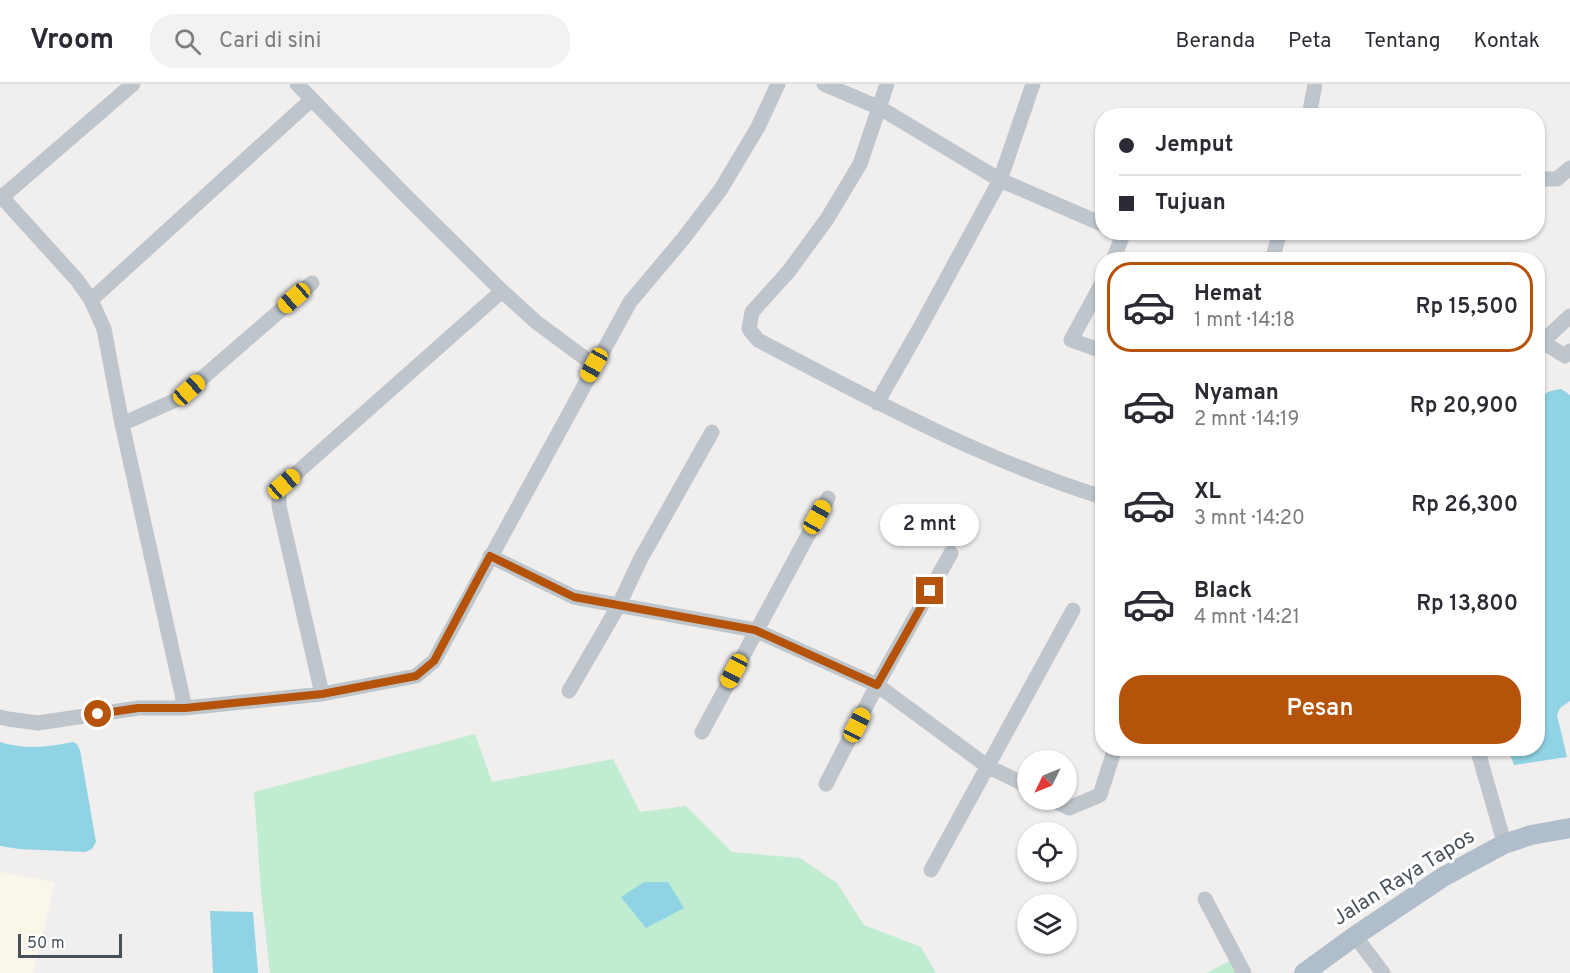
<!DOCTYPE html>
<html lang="id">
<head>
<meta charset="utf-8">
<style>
  body { margin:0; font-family:Overpass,sans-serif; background:#f2f2f3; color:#2b2b33; height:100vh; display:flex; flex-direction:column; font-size:22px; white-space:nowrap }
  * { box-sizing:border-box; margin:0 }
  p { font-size:20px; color:#7c7c81 }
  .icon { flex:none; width:33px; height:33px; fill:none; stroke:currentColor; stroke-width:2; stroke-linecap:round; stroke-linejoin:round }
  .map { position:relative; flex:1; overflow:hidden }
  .drawer { position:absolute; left:1095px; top:168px; width:450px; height:504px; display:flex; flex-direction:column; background:#fff; border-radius:24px; box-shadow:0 2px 4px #0004 }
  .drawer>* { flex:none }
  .hud { position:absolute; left:1095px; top:24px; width:450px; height:132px; border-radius:24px; box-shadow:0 2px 4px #0004; display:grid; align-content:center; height:132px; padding:0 24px; background:#fff }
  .needle { width:39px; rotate:227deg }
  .controls { position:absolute; left:1017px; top:666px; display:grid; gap:12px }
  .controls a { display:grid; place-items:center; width:60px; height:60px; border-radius:50%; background:#fff; box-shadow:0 2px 4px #0004; font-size:30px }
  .scale { position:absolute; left:18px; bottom:15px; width:104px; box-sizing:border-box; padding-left:6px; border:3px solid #48515a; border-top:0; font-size:16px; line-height:21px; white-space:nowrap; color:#48515a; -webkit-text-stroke:4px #fff; paint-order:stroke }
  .end { position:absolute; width:27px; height:27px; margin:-14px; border:8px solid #b45309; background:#fff; box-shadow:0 0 0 3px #fff }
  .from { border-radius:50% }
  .bubble { position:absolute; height:42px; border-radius:21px; background:#fff; box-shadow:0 2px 4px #0004; font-size:20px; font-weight:600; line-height:42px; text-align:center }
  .car { position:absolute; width:18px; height:36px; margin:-18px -9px; border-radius:8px; box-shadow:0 0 4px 2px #0007; background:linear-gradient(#f5c518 24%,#345 0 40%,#f5c518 0 76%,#345 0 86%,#f5c518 0) }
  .hud b { display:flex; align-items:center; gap:21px; height:57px; font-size:22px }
  .hud b+b { border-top:2px solid #e1e1e2 }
  .hud i { width:15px; height:15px; background:#2b2b33 }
  ul { padding:10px 0 0; list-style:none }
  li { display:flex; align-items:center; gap:18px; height:90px; margin:0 12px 9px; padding:0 12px; border:3px solid transparent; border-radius:24px }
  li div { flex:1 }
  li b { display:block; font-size:22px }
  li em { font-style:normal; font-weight:600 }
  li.current { border-color:#b45309 }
  li>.icon { width:54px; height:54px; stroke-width:1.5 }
  .cta { display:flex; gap:12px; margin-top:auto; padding:12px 24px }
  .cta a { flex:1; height:69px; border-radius:24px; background:#b45309; color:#fff; font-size:24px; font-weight:600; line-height:69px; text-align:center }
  header { display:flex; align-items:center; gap:36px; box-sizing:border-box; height:84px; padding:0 30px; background:#fff; border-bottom:2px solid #e1e1e2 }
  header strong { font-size:28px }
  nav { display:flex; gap:33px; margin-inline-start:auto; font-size:21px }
  .search { width:420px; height:54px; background:#f2f2f3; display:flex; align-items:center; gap:15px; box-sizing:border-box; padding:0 21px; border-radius:24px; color:#7c7c81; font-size:22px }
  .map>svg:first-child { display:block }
</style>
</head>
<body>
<header>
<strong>Vroom</strong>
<div class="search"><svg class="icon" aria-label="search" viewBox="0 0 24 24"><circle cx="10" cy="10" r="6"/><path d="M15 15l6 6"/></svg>Cari di sini</div>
<nav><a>Beranda</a><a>Peta</a><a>Tentang</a><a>Kontak</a></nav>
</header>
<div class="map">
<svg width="1570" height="889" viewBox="0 0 1570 889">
  <rect width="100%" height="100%" fill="#f1eeee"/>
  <!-- commercial -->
  <path fill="#faf6e9" d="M0,788L55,798L33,889H0Z"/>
  <!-- green -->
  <path fill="#c0ecd1" d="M475,650L492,698L613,675L640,728L686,722L732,768L800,774L837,799L864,841L921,863L936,889H270L261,808L254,708Z
    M1232,876L1239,889H1206Z"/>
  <!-- water -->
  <path fill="#90d3e5" d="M1561,305L1570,311V617L1560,624L1557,631L1567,673L1514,681L1508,665L1538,664V320C1544,308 1548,307 1561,305Z
    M0,658C26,666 47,663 73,658L77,660L80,666L96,758L92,765L85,768L19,765L0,762Z
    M644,798H668L684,824L646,844L621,813Z
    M210,827L253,828L258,889H213Z"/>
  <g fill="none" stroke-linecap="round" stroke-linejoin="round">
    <!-- minor -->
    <path stroke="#bec6cc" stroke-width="15" d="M297,0L402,108L502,207L536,238L594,281
      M824,0L880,24L1000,96L1102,140
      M887,0L860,80L827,135L789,187L752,228L749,245L758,256C870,315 981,375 1102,413
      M1309,32L1315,0
      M1538,95H1557L1570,84
      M0,111L77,196L91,216L104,245L122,340L185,624
      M2,113L133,0
      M1113,176L1124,148
      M1272,176L1280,148
      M1102,199L1071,256L1102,267
      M91,216L311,16
      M1538,255L1565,272L1570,267
      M1538,267L1542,258L1570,232
      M877,319L922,240L1000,96L1033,0
      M122,340L178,315L312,199
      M490,472L574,513L755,546L877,601L987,682L1028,702
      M569,607L619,521L640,476L712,348
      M322,610L279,422V408L284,400L502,207
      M0,633L8,635L38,639L138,624H185L322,610L416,592L434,577L630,218L683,155L721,105L758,43L778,0
      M702,648L828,414
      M1477,664L1502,751
      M826,700L877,601L951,469
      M1053,716L1069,724L1100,711L1115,664
      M931,786L1073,526
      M1205,815L1244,889
      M1355,852L1383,889"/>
    <!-- major -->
    <path stroke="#b0becb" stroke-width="20" d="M1304,889L1355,852L1443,793L1504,760L1531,751L1570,744"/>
  </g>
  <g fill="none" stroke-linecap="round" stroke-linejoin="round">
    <!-- route -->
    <path stroke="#b45309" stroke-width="8" d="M98,630L138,624H185L322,610L416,592L434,577L490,472L574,513L755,546L877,601L930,507"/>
  </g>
  <g text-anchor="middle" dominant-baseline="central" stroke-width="6" stroke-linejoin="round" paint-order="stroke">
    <!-- street labels -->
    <g font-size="21" fill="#48515a" stroke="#fff">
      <text transform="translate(1404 794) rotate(-32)">Jalan Raya Tapos</text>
    </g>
  </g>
</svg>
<div class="controls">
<a><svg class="needle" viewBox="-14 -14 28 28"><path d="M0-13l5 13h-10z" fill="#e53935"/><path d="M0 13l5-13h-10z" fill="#7c7c81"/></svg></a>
<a><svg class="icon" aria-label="locate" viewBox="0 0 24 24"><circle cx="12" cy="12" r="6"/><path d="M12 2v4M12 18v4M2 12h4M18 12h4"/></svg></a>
<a><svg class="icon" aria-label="layers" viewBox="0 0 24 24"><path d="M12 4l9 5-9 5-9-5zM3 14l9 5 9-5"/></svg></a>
</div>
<div class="scale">50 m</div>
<i class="end from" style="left:98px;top:630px"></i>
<i class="end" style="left:930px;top:507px"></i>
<div class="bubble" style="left:880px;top:420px;width:99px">2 mnt</div>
<i class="car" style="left:294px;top:214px;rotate:229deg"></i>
<i class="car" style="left:594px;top:281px;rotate:209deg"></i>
<i class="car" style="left:189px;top:306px;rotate:48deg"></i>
<i class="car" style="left:284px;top:400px;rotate:49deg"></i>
<i class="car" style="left:817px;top:433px;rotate:29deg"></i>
<i class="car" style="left:734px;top:587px;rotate:208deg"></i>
<i class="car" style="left:857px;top:641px;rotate:27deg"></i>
<div class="hud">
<b><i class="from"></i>Jemput</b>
<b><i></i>Tujuan</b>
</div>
<section class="drawer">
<ul>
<li class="current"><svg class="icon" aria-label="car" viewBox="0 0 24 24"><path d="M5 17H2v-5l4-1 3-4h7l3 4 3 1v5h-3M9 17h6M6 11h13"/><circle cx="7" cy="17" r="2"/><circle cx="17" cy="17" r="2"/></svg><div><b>Hemat</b><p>1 mnt · 14:18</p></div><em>Rp 15,500</em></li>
<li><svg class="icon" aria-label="car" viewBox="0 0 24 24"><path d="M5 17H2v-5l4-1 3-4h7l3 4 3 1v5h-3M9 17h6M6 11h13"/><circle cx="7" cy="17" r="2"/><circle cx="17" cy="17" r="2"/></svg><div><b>Nyaman</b><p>2 mnt · 14:19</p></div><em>Rp 20,900</em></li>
<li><svg class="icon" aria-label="car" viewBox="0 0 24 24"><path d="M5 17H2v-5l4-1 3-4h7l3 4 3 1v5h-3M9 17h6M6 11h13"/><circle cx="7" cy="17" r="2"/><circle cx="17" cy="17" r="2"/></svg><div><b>XL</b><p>3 mnt · 14:20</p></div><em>Rp 26,300</em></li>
<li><svg class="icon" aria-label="car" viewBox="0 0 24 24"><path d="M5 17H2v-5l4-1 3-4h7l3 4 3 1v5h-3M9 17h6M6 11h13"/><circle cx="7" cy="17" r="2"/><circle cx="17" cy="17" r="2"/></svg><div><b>Black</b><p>4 mnt · 14:21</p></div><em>Rp 13,800</em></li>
</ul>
<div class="cta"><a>Pesan</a></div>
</section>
</div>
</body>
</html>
